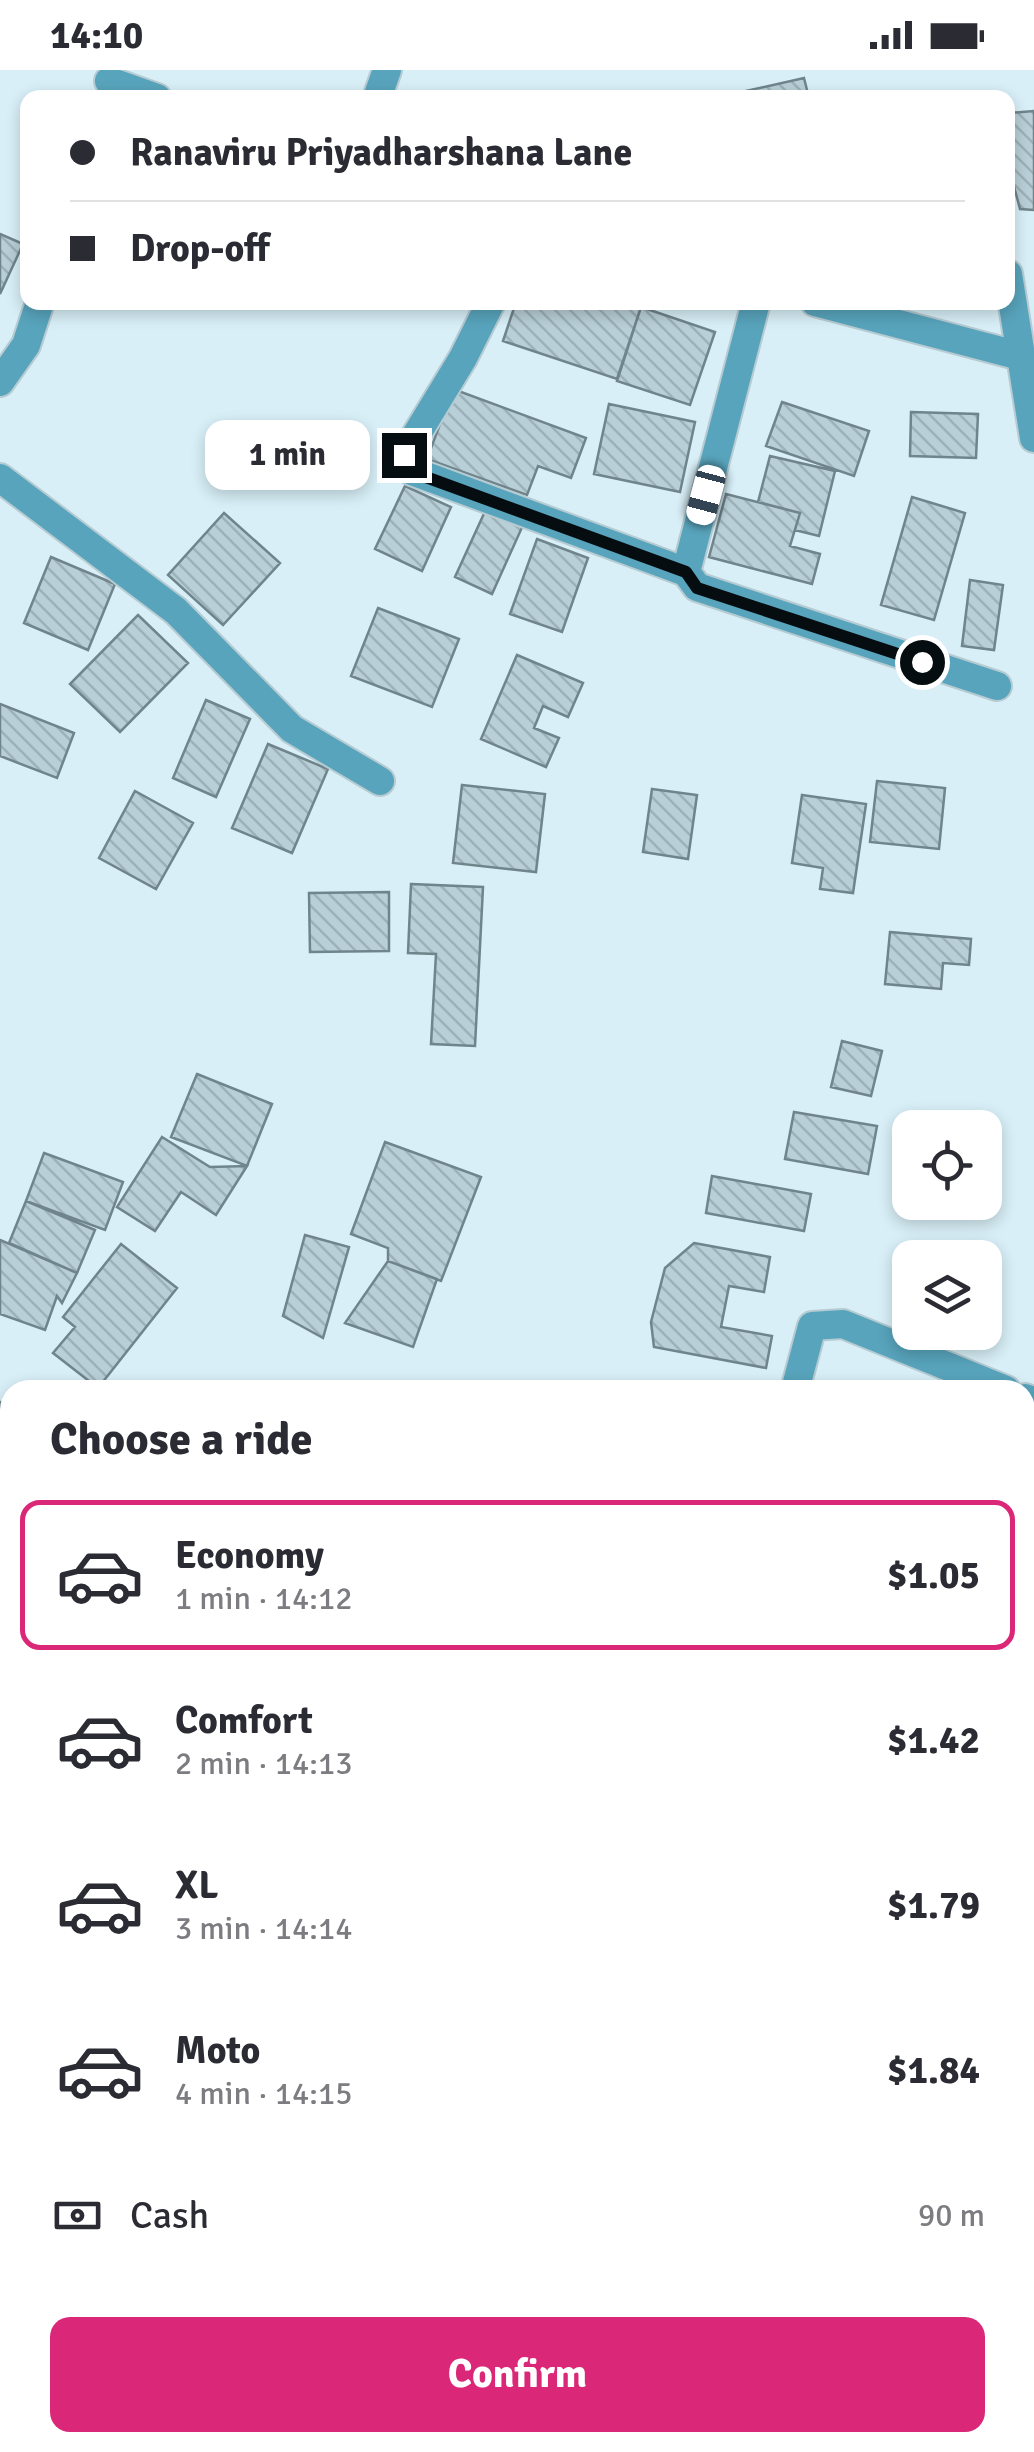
<!DOCTYPE html>
<html lang="en">
<head>
<meta charset="utf-8">
<style>
  body { margin:0; font-family:Signika,sans-serif; background:#f7f7f7; color:#2b2b33; height:100vh; display:flex; flex-direction:column; font-size:38px; white-space:nowrap }
  * { box-sizing:border-box; margin:0 }
  p { font-size:32px; color:#7c7c81 }
  .icon { flex:none; width:55px; height:55px; fill:none; stroke:currentColor; stroke-width:2; stroke-linecap:round; stroke-linejoin:round }
  .map { position:relative; flex:1; overflow:hidden }
  .side { position:absolute; left:0px; top:1310px; width:1035px; height:1072px; display:flex; flex-direction:column; background:#fff; border-radius:30px 30px 0 0; box-shadow:0 5px 15px #0003 }
  .side>* { flex:none }
  .guide { position:absolute; left:20px; top:20px; width:995px; height:220px; border-radius:20px; box-shadow:0 5px 15px #0003; display:grid; align-content:center; height:220px; padding:0 50px; background:#fff }
  .tools { position:absolute; left:892px; top:1040px; display:grid; gap:20px }
  .tools a { display:grid; place-items:center; width:110px; height:110px; border-radius:20px; background:#fff; box-shadow:0 5px 15px #0003; font-size:50px }
  .end { position:absolute; width:45px; height:45px; margin:-22px; border:12px solid #060d10; background:#fff; box-shadow:0 0 0 5px #fff }
  .from { border-radius:50% }
  .bubble { position:absolute; height:70px; border-radius:20px; background:#fff; box-shadow:0 5px 15px #0003; font-size:32px; font-weight:700; line-height:70px; text-align:center }
  .car { position:absolute; width:30px; height:60px; margin:-30px -15px; border-radius:12px; box-shadow:0 0 8px 2px #0007; background:linear-gradient(#fff 24%,#345 0 40%,#fff 0 76%,#345 0 86%,#fff 0) }
  .guide b { display:flex; align-items:center; gap:35px; height:95px; font-size:38px }
  .guide b+b { border-top:2px solid #e1e1e2 }
  .guide i { width:25px; height:25px; background:#2b2b33 }
  ul { padding:0; list-style:none }
  li { display:flex; align-items:center; gap:30px; height:150px; margin:0 20px 15px; padding:0 30px; border:5px solid transparent; border-radius:20px }
  li div { flex:1 }
  li b { display:block; font-size:38px }
  li em { font-style:normal; font-weight:700 }
  li.selected { border-color:#db2777 }
  li>.icon { width:90px; height:90px; stroke-width:1.5 }
  h2 { padding:0 50px; font-size:45px; line-height:120px }
  .pay { display:flex; align-items:center; gap:25px; height:110px; padding:0 50px; font-size:38px }
  .pay p { margin-inline-start:auto }
  .button { display:flex; gap:20px; margin-top:auto; padding:20px 50px }
  .button a { flex:1; height:115px; border-radius:20px; background:#db2777; color:#fff; font-size:40px; font-weight:700; line-height:115px; text-align:center }
  .status { display:flex; justify-content:space-between; align-items:center; height:70px; padding:0 50px; background:#fff; direction:ltr }
  .status svg { height:28px; fill:currentColor }
  .map>svg:first-child { display:block }
</style>
</head>
<body>
<div class="status"><b>14:10</b><svg viewBox="0 0 49 12"><path d="M0 12V9h3v3zM5 12V6h3v6zM10 12V3h3v9zM15 12V0h3v12zM26 1h20v11H26zM47 4h2v5h-2z"/></svg></div>
<div class="map">
<svg width="1034" height="2382" viewBox="0 0 1034 2382">
  <defs>
    <pattern id="building-back-hatch" width="6" height="6" patternUnits="userSpaceOnUse" patternTransform="scale(2.5)"><rect width="6" height="6" fill="#b8cfd7"/><path d="M-1 5l2 2M0 0l6 6M5-1l2 2" fill="none" stroke="#9db1b8"/></pattern>
  </defs>
  <rect width="100%" height="100%" fill="#d8eff7"/>
  <!-- building -->
  <path fill="url(#building-back-hatch)" stroke="#6f848b" stroke-width="2.5" d="M804,8L809,28H748L746,21Z
    M1034,41V140L1020,139L1008,94V43Z
    M0,164L23,174L0,224Z
    M516,232H627L641,237L617,309L503,271Z
    M641,237L715,262L690,335L617,311Z
    M453,319L586,368L571,408L538,396L527,425L427,389Z
    M782,332L869,361L854,406L766,376Z
    M609,334L695,352L680,422L594,404Z
    M911,342L978,344L976,388L910,386Z
    M770,386L835,401L819,466L795,460L800,443L758,432Z
    M405,416L451,437L422,501L375,479Z
    M726,424L800,443L790,476L820,484L812,514L709,487Z
    M912,427L965,443L934,550L881,535Z
    M487,437L524,453L492,524L455,507Z
    M224,443L280,493L223,555L168,505Z
    M537,469L588,488L562,562L510,544Z
    M51,487L115,514L88,580L24,553Z
    M970,510L1003,515L994,580L962,576Z
    M378,538L459,569L432,637L351,606Z
    M138,545L188,593L120,662L70,614Z
    M517,585L583,613L568,647L543,636L534,658L559,668L546,697L481,669Z
    M206,630L250,649L216,727L173,708Z
    M0,634L74,663L57,708L0,686Z
    M268,674L328,699L292,783L232,758Z
    M877,711L945,718L939,779L870,772Z
    M462,715L545,724L536,802L453,793Z
    M652,719L697,725L688,789L643,782Z
    M135,721L193,753L156,819L99,788Z
    M802,725L866,734L853,823L820,819L823,798L792,793Z
    M411,814L483,817L475,976L431,974L436,884L408,883Z
    M389,822V881L310,882L309,823Z
    M890,862L971,869L969,895L943,893L941,919L885,914Z
    M842,971L882,981L871,1026L831,1017Z
    M197,1004L272,1034L247,1096L171,1067Z
    M794,1042L877,1056L868,1104L785,1089Z
    M162,1067L210,1097L247,1096L216,1145L181,1122L155,1161L117,1137Z
    M385,1072L481,1107L441,1211L388,1191V1178L351,1164Z
    M44,1083L123,1112L105,1160L26,1131Z
    M712,1106L811,1124L804,1161L706,1143Z
    M26,1131L95,1160L77,1203L9,1173Z
    M305,1165L349,1177L323,1268L283,1246Z
    M0,1170L77,1203L62,1233L57,1226L45,1260L0,1244Z
    M694,1173L770,1187L764,1222L729,1216L721,1257L772,1266L766,1298L654,1277L651,1252L665,1198Z
    M121,1174L177,1218L98,1318L53,1283L75,1257L63,1247Z
    M388,1191L437,1209L413,1277L345,1253Z
    M0,1332L10,1339V1446L0,1440Z
    M1034,1748V1816L1025,1811V1783Z
    M0,1766L10,1776V1830L0,1840Z
    M0,2066L10,2072V2092L0,2107Z
    M22,2372H36L78,2382H20Z
    M515,2372H554L553,2382H515Z
    M598,2372H697V2382H598Z
    M700,2374L757,2375V2382H700Z"/>
  <g fill="none" stroke-linecap="round" stroke-linejoin="round">
    <!-- service casing -->
    <g stroke="#b6cbd2" stroke-width="20">
      <path id="service" d="M0,1566L10,1553
        M1025,1867L1034,1869
        M0,2128L10,2113
        M1025,2286L1034,2354"/>
    </g>
    <!-- minor casing -->
    <g stroke="#b6cbd2" stroke-width="32">
      <path id="minor" d="M109,11L157,28
        M377,28L387,0
        M1008,204L1034,368
        M491,232L463,288L404,385L412,401L686,502
        M756,232L686,502L697,517L997,616
        M815,232L1020,286
        M0,312L26,275L40,232
        M0,408L176,541L292,659L380,711
        M795,1320L812,1256L843,1254L1006,1320
        M1025,1328L1034,1331
        M1025,1499L1034,1501
        M0,1664L10,1673
        M1025,1665L1034,1667
        M1025,2118L1034,2111"/>
    </g>
    <!-- service -->
    <use href="#service" stroke="#58a4bc" stroke-width="15"/>
    <!-- minor -->
    <use href="#minor" stroke="#58a4bc" stroke-width="28"/>
    <!-- rail casing -->
    <g stroke="#718086" stroke-width="11">
      <path id="rail" d="M0,2286L10,2291
        M159,2372L177,2382"/>
    </g>
    <!-- rail -->
    <use href="#rail" stroke="#d8eff7" stroke-width="8" stroke-dasharray="22" stroke-linecap="butt"/>
  </g>
  <g fill="none" stroke-linecap="round" stroke-linejoin="round">
    <!-- route -->
    <path stroke="#060d10" stroke-width="12" d="M404,385L412,402L686,502L697,518L922,592"/>
  </g>
</svg>
<div class="tools">
<a><svg class="icon" aria-label="locate" viewBox="0 0 24 24"><circle cx="12" cy="12" r="6"/><path d="M12 2v4M12 18v4M2 12h4M18 12h4"/></svg></a>
<a><svg class="icon" aria-label="layers" viewBox="0 0 24 24"><path d="M12 4l9 5-9 5-9-5zM3 14l9 5 9-5"/></svg></a>
</div>
<i class="end from" style="left:922px;top:592px"></i>
<i class="end" style="left:404px;top:385px"></i>
<div class="bubble" style="left:205px;top:350px;width:165px">1 min</div>
<i class="car" style="left:706px;top:425px;rotate:195deg"></i>
<div class="guide">
<b><i class="from"></i>Ranaviru Priyadharshana Lane</b>
<b><i></i>Drop-off</b>
</div>
<section class="side">
<h2>Choose a ride</h2>
<ul>
<li class="selected"><svg class="icon" aria-label="car" viewBox="0 0 24 24"><path d="M5 17H2v-5l4-1 3-4h7l3 4 3 1v5h-3M9 17h6M6 11h13"/><circle cx="7" cy="17" r="2"/><circle cx="17" cy="17" r="2"/></svg><div><b>Economy</b><p>1 min · 14:12</p></div><em>$1.05</em></li>
<li><svg class="icon" aria-label="car" viewBox="0 0 24 24"><path d="M5 17H2v-5l4-1 3-4h7l3 4 3 1v5h-3M9 17h6M6 11h13"/><circle cx="7" cy="17" r="2"/><circle cx="17" cy="17" r="2"/></svg><div><b>Comfort</b><p>2 min · 14:13</p></div><em>$1.42</em></li>
<li><svg class="icon" aria-label="car" viewBox="0 0 24 24"><path d="M5 17H2v-5l4-1 3-4h7l3 4 3 1v5h-3M9 17h6M6 11h13"/><circle cx="7" cy="17" r="2"/><circle cx="17" cy="17" r="2"/></svg><div><b>XL</b><p>3 min · 14:14</p></div><em>$1.79</em></li>
<li><svg class="icon" aria-label="car" viewBox="0 0 24 24"><path d="M5 17H2v-5l4-1 3-4h7l3 4 3 1v5h-3M9 17h6M6 11h13"/><circle cx="7" cy="17" r="2"/><circle cx="17" cy="17" r="2"/></svg><div><b>Moto</b><p>4 min · 14:15</p></div><em>$1.84</em></li>
</ul>
<div class="pay"><svg class="icon" aria-label="cash" viewBox="0 0 24 24"><path d="M3 7h18v10H3z"/><circle cx="12" cy="12" r="2"/></svg>Cash<p>90 m</p></div>
<div class="button"><a>Confirm</a></div>
</section>
</div>
</body>
</html>
